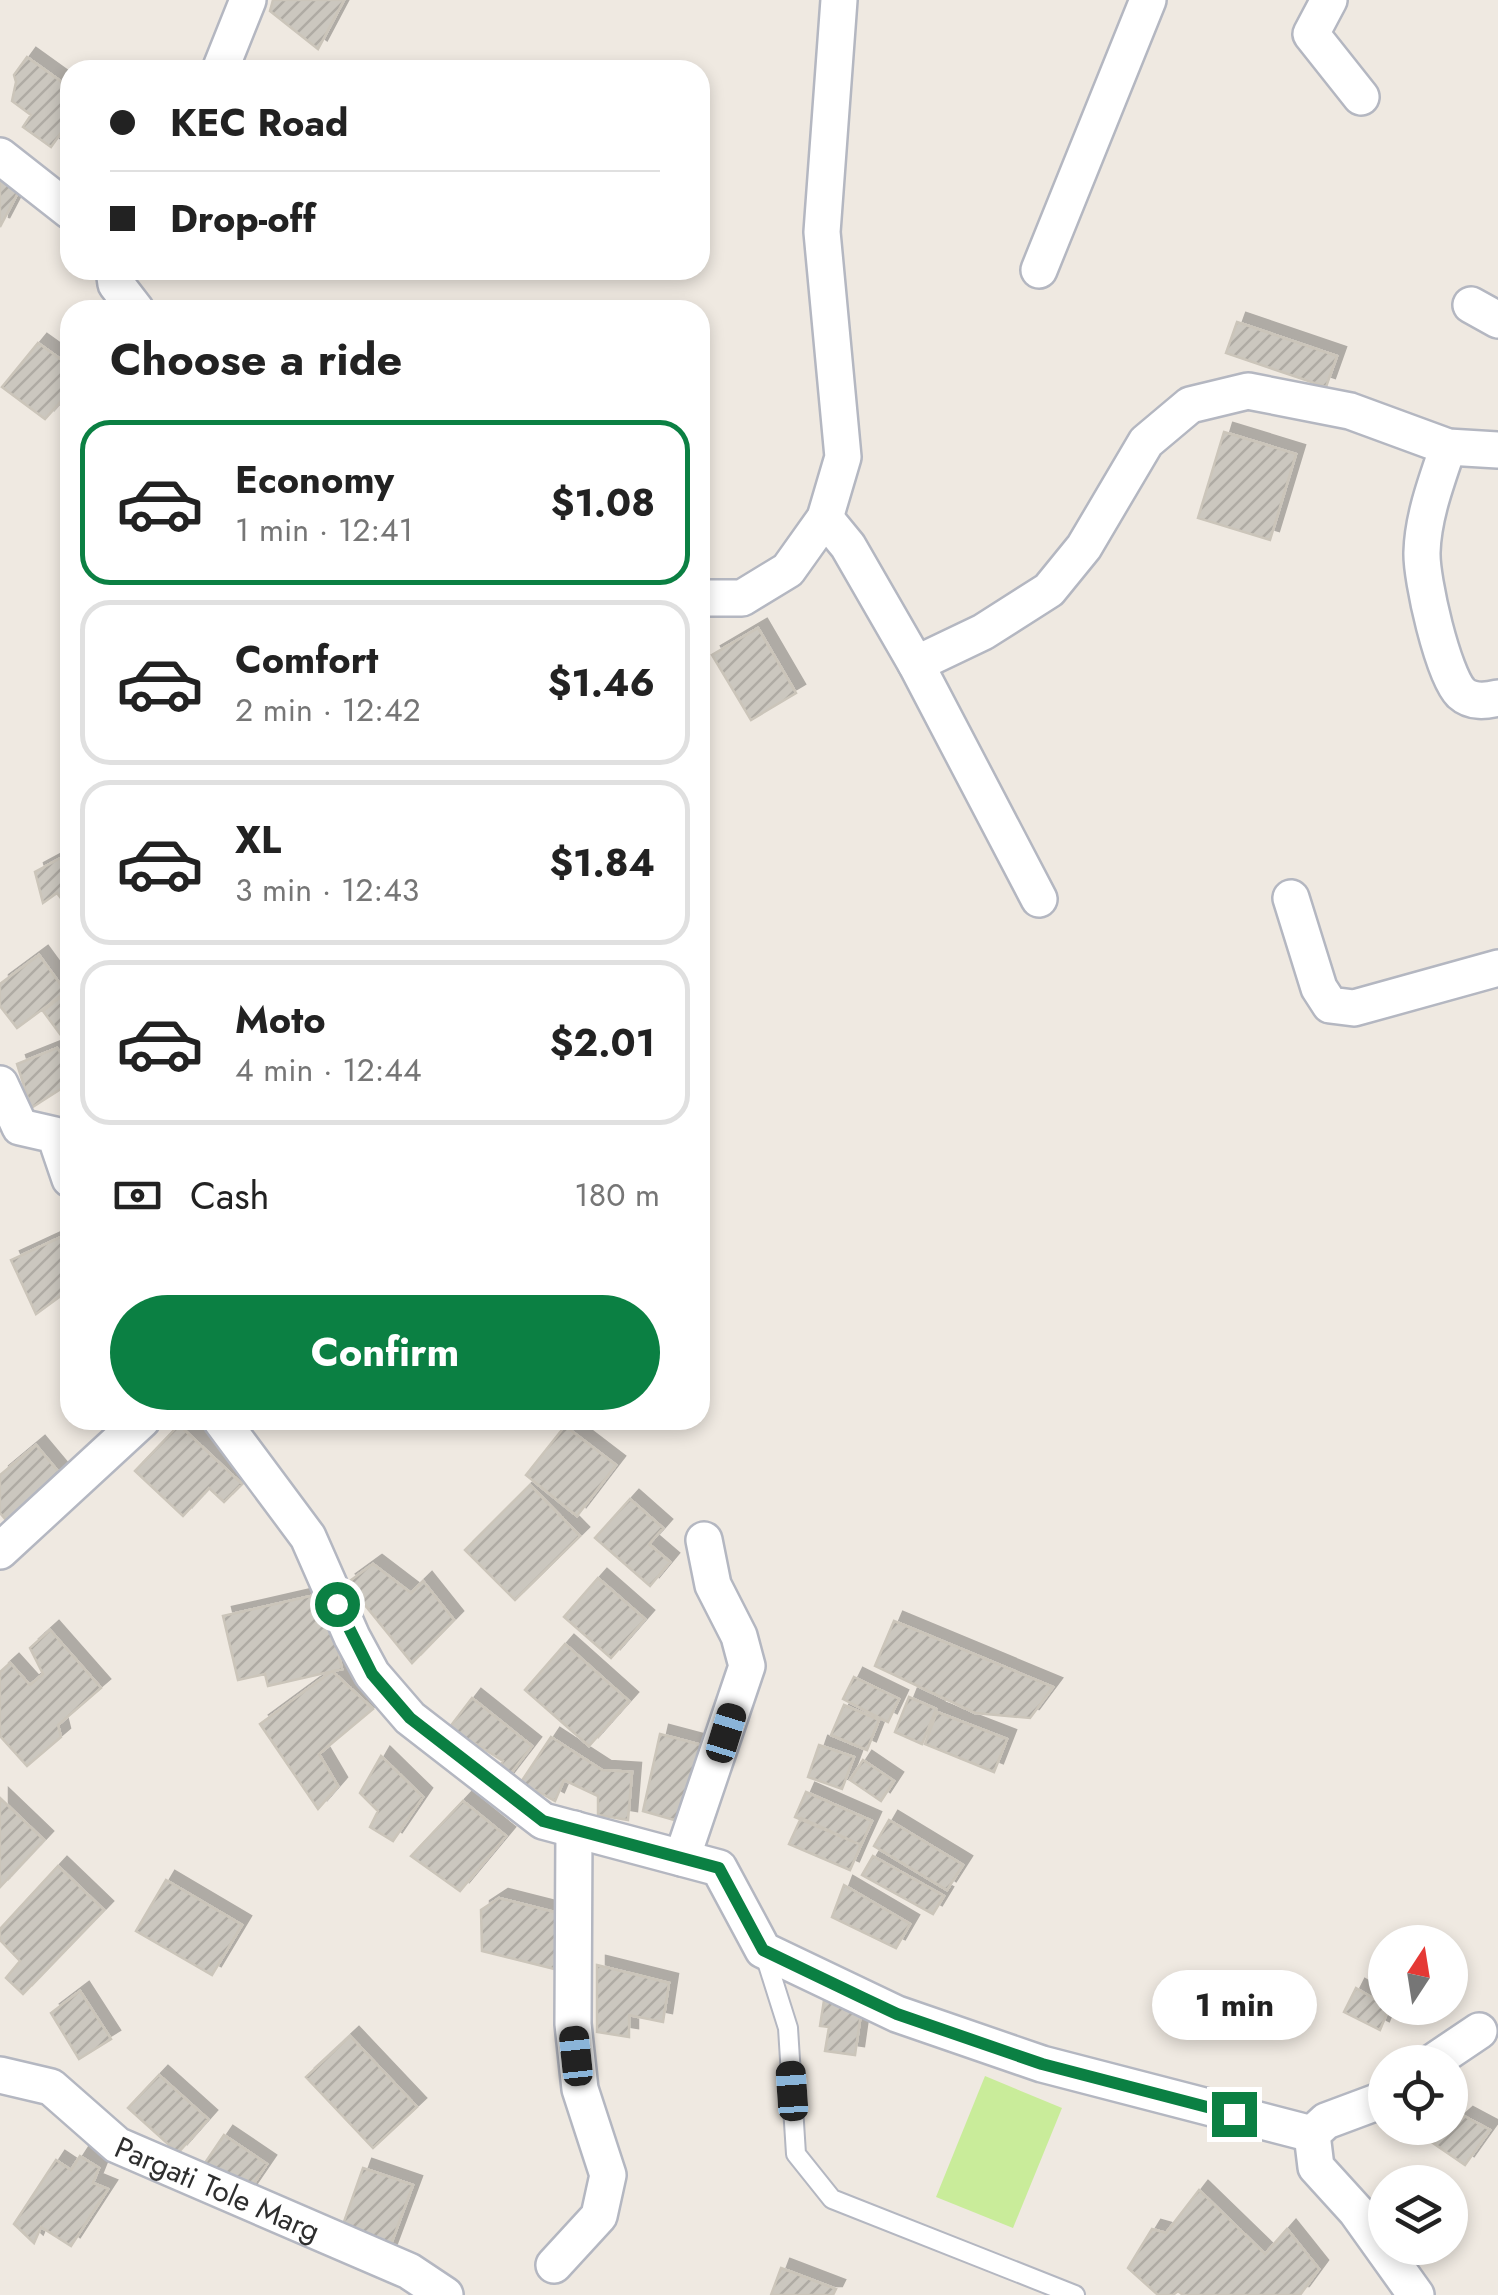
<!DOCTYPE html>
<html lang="en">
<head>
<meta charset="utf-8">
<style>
  body { margin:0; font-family:Jost,sans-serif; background:#f6f6f6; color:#222; height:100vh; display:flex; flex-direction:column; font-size:38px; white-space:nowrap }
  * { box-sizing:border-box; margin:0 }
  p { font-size:32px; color:#767676 }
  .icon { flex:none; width:55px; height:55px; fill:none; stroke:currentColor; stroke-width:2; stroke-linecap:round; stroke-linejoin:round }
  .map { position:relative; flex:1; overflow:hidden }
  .drawer { position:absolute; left:60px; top:300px; width:650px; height:1130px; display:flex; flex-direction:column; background:#fff; border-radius:30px; box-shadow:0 5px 15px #0003 }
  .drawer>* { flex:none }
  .hud { position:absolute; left:60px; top:60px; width:650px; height:220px; border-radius:30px; box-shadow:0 5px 15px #0003; display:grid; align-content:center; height:220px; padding:0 50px; background:#fff }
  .needle { width:65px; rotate:12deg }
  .buttons { position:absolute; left:1368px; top:1925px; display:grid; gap:20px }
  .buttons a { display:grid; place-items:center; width:100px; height:100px; border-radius:50%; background:#fff; box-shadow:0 5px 15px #0003; font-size:50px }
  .end { position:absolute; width:45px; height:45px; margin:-22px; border:12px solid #0b8043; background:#fff; box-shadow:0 0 0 5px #fff }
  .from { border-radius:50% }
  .bubble { position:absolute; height:70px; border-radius:35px; background:#fff; box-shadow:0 5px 15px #0003; font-size:32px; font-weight:700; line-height:70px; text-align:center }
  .car { position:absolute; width:30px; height:60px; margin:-30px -15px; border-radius:12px; box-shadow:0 0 8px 2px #0007; background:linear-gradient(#222 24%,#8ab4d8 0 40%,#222 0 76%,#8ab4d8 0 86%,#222 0) }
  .hud b { display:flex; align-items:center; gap:35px; height:95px; font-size:38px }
  .hud b+b { border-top:2px solid #e0e0e0 }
  .hud i { width:25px; height:25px; background:#222 }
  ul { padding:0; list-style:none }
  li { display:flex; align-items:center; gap:30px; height:165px; margin:0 20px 15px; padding:0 30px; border:5px solid #e0e0e0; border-radius:30px }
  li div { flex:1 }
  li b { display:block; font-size:38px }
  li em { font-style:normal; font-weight:700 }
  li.current { border-color:#0b8043 }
  li>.icon { width:90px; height:90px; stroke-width:1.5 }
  h2 { padding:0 50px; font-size:45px; line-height:120px }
  .pay { display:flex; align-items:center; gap:25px; height:110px; padding:0 50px; font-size:38px }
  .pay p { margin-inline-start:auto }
  .cta { display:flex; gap:20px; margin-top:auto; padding:20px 50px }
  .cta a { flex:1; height:115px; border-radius:60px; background:#0b8043; color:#fff; font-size:40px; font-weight:700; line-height:115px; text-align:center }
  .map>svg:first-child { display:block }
</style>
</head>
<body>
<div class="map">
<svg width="1498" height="2295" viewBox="0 0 1498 2295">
  <defs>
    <pattern id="building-hatch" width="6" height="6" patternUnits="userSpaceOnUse" patternTransform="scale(2.5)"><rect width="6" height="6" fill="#cbc7bf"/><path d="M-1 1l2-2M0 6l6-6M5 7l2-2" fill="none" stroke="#afaba4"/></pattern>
    <filter id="shadow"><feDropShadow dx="9" dy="-9" stdDeviation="0" flood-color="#0004"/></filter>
  </defs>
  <rect width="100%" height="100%" fill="#efe9e1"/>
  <!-- pitch -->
  <path fill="#c9ec9a" d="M985,2076L1062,2108L1013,2228L936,2197Z"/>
  <!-- building -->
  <path fill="url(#building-hatch)" stroke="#cbc5ba" stroke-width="2.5" filter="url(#shadow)" d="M273,0H344L318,49L270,11Z
    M27,57L70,88V120L51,147L23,127L31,115L12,101L16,82L14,75Z
    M0,169L24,181L0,227Z
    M1237,322L1337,356L1326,387L1226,353Z
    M38,343L70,366V391L45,419L2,387Z
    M1224,432L1296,454L1270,540L1198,518Z
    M758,628L796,693L751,720L712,655Z
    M70,853V910L57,893L43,903L35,872Z
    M39,955L66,992L17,1028L0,1006V984Z
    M66,993L70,999V1027L60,1034L43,1011Z
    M57,1048L70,1067V1083L31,1108L17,1064Z
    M63,1236L70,1245V1289L36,1314L11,1260Z
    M179,1425L242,1484L224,1502L209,1488L183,1516L135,1471Z
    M565,1426L616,1465L577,1516L526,1475Z
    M36,1445L67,1482L13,1528L0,1513V1475Z
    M530,1485L580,1536L515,1600L465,1550Z
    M630,1499L663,1528L649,1544L670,1562L650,1586L595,1538Z
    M373,1564L411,1593L423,1581L454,1620L412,1663L347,1583Z
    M598,1578L645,1619L611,1658L564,1617Z
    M324,1593L342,1669L268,1686L265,1674L238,1680L223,1616Z
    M894,1621L1053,1687L1030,1718L975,1713L875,1666Z
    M50,1630L101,1688L58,1725L61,1737L27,1766L0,1736V1672L10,1663L30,1685L43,1674L30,1648Z
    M565,1644L629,1701L589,1746L525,1690Z
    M332,1671L373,1709L319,1754L338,1786L318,1809L260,1724Z
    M854,1677L899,1699L888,1722L843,1699Z
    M909,1697L936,1709L922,1744L895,1732Z
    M472,1698L532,1746L505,1781L494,1776L503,1761L476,1744L468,1756L443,1736Z
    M844,1705L879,1720L867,1750L831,1735Z
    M937,1712L1007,1739L994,1772L925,1744Z
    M660,1734L705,1746L688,1824L643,1811Z
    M551,1737L602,1770L632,1772L628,1820L598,1815V1796L564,1780L555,1801L521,1782Z
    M819,1745L854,1757L842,1789L808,1777Z
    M381,1756L423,1797L393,1841L370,1827L378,1811L360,1793Z
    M863,1760L894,1781L881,1801L850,1780Z
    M806,1792L872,1821L861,1845L795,1817Z
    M0,1798L44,1840L0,1887Z
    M463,1801L506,1836L460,1891L411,1856Z
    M801,1818L861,1845L850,1870L789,1844Z
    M889,1820L963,1865L947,1890L874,1846Z
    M873,1856L944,1896L933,1914L862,1875Z
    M58,1866L104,1910L23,1994L6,1978L20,1961L0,1940V1929Z
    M166,1880L242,1925L212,1975L136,1931Z
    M844,1885L910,1924L896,1948L832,1917Z
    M499,1898L562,1914L554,1969L482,1951L481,1910Z
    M597,1965L669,1983L663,2022L629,2015V2037L597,2032Z
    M1356,1988L1389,2008L1380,2030L1344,2012Z
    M80,1991L111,2039L79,2059L51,2013Z
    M825,1994L863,1999L855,2055L825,2051L829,2027L820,2026Z
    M350,2036L417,2107L373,2148L306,2077Z
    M159,2075L208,2119L178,2153L128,2108Z
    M1464,2116L1490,2130L1465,2165L1411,2128H1450V2122L1454,2125Z
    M224,2135L267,2164L248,2192L205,2163Z
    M80,2156L99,2168L93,2183L108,2189L71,2246L41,2227L34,2243L14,2224L56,2160L71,2170Z
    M363,2168L413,2185L388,2252L340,2233Z
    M1199,2190L1265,2254L1287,2229L1319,2269L1300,2295H1183L1178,2291L1173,2295H1158L1128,2268L1152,2229L1166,2233Z
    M781,2268L836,2289L833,2295H771Z"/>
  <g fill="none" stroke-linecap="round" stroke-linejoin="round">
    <!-- lane casing -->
    <g stroke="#b4b7c1" stroke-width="22">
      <path id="lane" d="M764,1952L788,2028L796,2154L832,2199L1075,2295"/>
    </g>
    <!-- street casing -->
    <g stroke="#b4b7c1" stroke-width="40">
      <g id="street">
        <path d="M1329,0L1311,34L1361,97"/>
        <path d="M220,70L248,0"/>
        <path d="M0,156L70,211"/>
        <path d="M114,270L116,284L136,310"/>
        <path d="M1039,270L1148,0"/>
        <path d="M1471,305L1498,320"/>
        <path d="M1448,447C1437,480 1423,516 1422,552C1421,579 1443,675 1461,693C1472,703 1486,701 1498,698"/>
        <path d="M825,518L848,546L916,664L1039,899"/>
        <path d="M700,598H742L788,570L825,518L843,457L822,232L839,0"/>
        <path d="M916,664L983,632L1049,590L1084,547L1146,442L1190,405L1248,391L1350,411L1448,447L1498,450"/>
        <path d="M1291,898L1319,988L1330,1005L1354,1008L1498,968"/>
        <path d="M0,1084L20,1127L55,1135L70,1179"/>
        <path d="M221,1420L308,1537L352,1637L372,1674L410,1718L543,1821L719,1868L763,1950L897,2014L1042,2064L1312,2134"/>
        <path d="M0,1551L142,1420"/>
        <path d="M682,1858L747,1666L739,1636L713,1585L704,1540"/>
        <path d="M1433,2062L1479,2031"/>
        <path id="s1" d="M0,2075L51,2087L117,2145L409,2271L445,2295"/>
        <path d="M1385,2099L1326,2121L1312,2134L1316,2167L1356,2211L1416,2295"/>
        <path d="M554,2265L599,2216L608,2175L580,2089L573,2024L574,1829"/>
      </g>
    </g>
    <!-- lane -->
    <use href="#lane" stroke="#fff" stroke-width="18"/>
    <!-- street -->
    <use href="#street" stroke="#fff" stroke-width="35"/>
  </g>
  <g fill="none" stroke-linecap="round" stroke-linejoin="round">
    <!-- route -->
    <path stroke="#0b8043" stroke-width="12" d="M337,1604L372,1674L410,1718L543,1821L719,1868L763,1950L863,1998L897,2014L1042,2064L1234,2114"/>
  </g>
  <g text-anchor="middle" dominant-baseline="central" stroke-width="8" stroke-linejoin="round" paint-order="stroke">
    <!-- street labels -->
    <g font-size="30" fill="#2e2e2e" stroke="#fff">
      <text stroke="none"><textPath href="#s1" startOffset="250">Pargati Tole Marg</textPath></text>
    </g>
  </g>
</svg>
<div class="buttons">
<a><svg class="needle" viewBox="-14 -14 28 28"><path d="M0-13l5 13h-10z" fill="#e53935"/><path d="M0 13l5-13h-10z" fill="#767676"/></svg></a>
<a><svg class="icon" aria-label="locate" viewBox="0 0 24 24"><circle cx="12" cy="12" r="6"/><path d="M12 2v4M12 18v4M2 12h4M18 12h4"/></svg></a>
<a><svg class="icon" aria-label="layers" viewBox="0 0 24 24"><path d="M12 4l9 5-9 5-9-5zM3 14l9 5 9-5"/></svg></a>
</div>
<i class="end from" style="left:337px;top:1604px"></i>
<i class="end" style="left:1234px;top:2114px"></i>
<div class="bubble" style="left:1152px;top:1970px;width:165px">1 min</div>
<i class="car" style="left:726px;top:1733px;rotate:17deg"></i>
<i class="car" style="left:576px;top:2056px;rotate:354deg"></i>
<i class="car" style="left:792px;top:2091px;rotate:356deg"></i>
<div class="hud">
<b><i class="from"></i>KEC Road</b>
<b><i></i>Drop-off</b>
</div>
<section class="drawer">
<h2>Choose a ride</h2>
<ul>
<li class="current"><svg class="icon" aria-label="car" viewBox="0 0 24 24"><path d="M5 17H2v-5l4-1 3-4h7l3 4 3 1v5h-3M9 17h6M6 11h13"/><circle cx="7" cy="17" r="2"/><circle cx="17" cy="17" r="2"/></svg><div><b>Economy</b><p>1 min · 12:41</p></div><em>$1.08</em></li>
<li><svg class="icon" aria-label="car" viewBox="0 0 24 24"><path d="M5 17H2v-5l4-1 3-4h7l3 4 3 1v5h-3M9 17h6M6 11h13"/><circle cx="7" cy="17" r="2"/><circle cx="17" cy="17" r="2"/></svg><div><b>Comfort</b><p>2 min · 12:42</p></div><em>$1.46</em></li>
<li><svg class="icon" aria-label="car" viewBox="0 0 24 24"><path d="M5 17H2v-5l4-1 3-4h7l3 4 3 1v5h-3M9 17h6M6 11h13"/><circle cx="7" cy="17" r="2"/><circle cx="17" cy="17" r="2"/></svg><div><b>XL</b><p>3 min · 12:43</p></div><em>$1.84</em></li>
<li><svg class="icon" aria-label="car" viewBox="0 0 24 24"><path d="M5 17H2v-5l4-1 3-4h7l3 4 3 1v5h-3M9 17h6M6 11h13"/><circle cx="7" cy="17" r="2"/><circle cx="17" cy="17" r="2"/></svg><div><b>Moto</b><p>4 min · 12:44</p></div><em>$2.01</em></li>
</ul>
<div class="pay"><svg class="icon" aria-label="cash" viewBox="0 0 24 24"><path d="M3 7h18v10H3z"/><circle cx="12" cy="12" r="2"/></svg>Cash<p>180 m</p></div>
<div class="cta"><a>Confirm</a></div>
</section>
</div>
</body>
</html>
